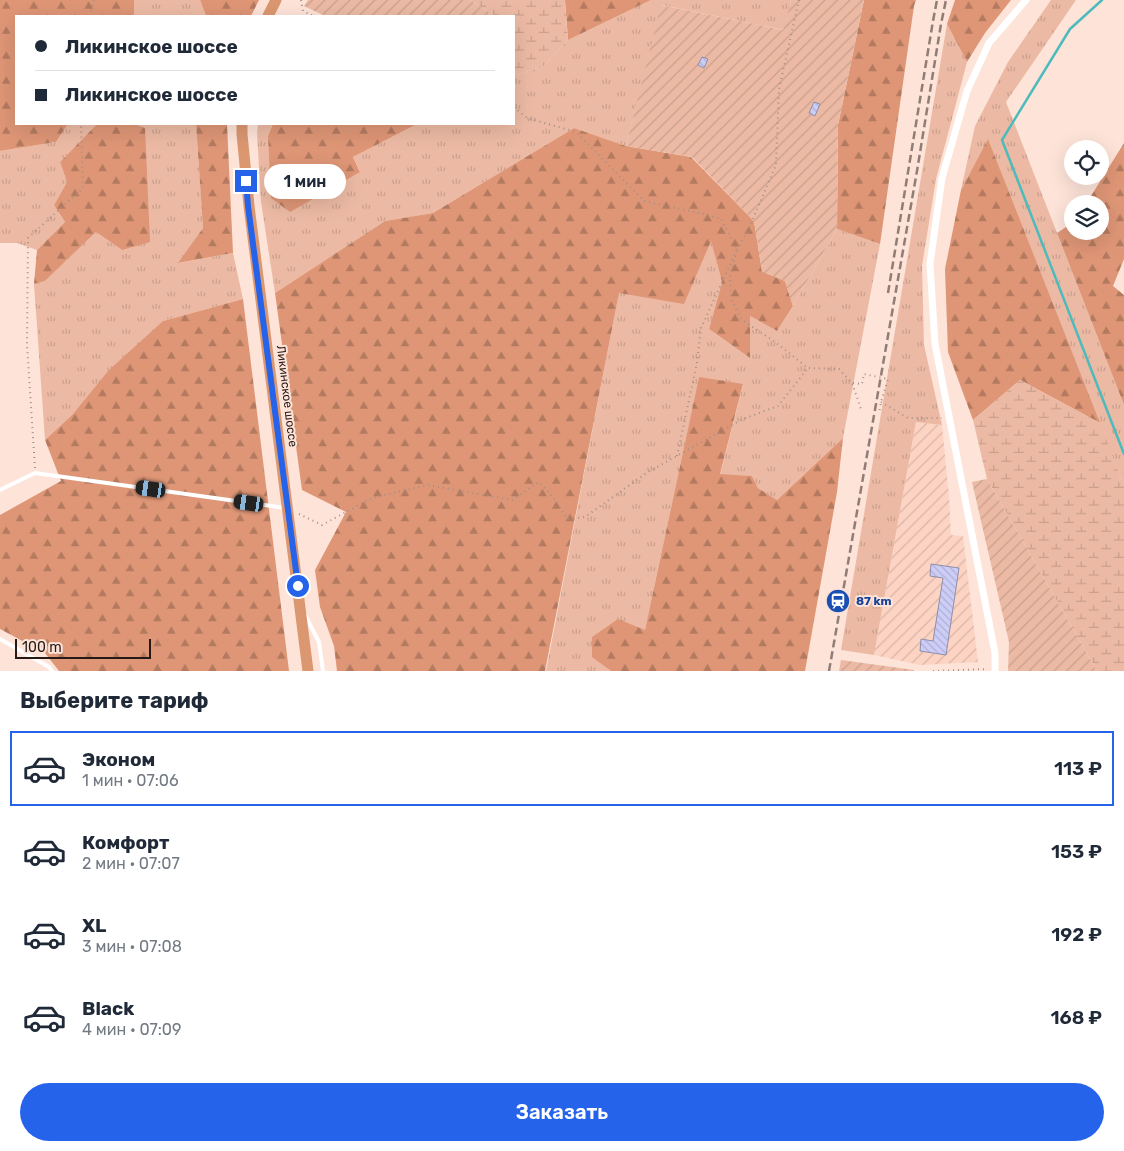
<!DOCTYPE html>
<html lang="ru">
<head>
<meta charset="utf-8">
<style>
  body { margin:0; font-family:Rubik,sans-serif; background:#f6f6f7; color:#1f2937; height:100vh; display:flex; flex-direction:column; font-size:19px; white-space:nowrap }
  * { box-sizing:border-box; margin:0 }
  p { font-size:16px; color:#747a83 }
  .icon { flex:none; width:28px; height:28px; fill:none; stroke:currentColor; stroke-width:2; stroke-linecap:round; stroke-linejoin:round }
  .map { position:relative; height:671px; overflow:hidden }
  .side { display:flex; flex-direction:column; background:#fff; flex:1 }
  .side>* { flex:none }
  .banner { position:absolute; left:15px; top:15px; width:500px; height:110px; border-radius:0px; box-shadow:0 5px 20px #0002; display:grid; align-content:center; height:110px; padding:0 20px; background:#fff }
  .controls { position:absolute; left:1064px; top:140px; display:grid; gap:10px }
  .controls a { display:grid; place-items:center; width:45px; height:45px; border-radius:50%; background:#fff; box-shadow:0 5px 20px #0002; font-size:25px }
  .scale { position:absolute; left:15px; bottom:12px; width:136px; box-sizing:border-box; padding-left:5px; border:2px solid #261a15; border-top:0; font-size:14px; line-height:18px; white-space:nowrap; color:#261a15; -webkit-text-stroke:4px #fde3d8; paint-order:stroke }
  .end { position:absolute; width:22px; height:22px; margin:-11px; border:6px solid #2563eb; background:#fff; box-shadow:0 0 0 2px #fff }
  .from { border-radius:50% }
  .bubble { position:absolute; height:35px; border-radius:18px; background:#fff; box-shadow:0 5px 20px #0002; font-size:16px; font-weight:600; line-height:35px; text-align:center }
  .car { position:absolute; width:15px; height:30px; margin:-15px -8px; border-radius:6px; box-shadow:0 0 4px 1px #0007; background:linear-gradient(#222 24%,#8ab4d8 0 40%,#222 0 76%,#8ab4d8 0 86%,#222 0) }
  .banner b { display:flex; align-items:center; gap:18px; height:48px; font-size:19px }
  .banner b+b { border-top:1px solid #e0e1e3 }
  .banner i { width:12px; height:12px; background:#1f2937 }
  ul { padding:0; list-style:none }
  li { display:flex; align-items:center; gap:15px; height:75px; margin:0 10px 8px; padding:0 10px; border:2px solid transparent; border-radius:0px }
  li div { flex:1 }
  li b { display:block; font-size:19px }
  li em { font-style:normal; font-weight:600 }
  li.active { border-color:#2563eb }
  li>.icon { width:45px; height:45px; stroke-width:1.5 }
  h2 { padding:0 20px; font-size:22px; line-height:60px }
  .primary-button { display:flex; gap:10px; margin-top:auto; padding:10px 20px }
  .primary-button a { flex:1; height:58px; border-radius:30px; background:#2563eb; color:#fff; font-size:20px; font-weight:600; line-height:58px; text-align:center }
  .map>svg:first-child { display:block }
</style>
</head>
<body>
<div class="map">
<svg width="1124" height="671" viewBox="0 0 1124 671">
  <defs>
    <pattern id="industrial-furrows" width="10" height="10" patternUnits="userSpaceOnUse" patternTransform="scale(1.25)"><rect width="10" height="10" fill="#fdd4c3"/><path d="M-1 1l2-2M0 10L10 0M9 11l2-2" fill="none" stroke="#d9b5a7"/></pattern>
    <pattern id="grass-tufts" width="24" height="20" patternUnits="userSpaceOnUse" patternTransform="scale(1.25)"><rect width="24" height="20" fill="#ecbaa4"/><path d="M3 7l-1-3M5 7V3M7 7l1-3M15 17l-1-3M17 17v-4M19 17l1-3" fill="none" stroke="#ca9f8c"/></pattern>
    <pattern id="forest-firs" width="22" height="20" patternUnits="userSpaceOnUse" patternTransform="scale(1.25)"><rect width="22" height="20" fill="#de9676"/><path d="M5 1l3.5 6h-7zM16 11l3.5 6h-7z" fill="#b47a60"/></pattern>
    <pattern id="wetland-marsh" width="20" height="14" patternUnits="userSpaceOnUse" patternTransform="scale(1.25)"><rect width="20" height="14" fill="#ecbaa4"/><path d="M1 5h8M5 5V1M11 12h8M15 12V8" fill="none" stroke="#ca9f8c"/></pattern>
    <pattern id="garden-furrows" width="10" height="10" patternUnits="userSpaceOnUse" patternTransform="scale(1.25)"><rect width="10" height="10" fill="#ecbaa4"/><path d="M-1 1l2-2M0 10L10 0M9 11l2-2" fill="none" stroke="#ca9f8c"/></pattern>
    <pattern id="building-back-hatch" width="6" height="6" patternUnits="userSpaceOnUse" patternTransform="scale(1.25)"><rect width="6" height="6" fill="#cdcef8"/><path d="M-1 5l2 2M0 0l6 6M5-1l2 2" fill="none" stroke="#b0b0d4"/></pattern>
  </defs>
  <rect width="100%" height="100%" fill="#fde3d8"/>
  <!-- industrial -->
  <path fill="url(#industrial-furrows)" d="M916,422L942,425L949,496L951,535L963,536L978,662L920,665L874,655Z"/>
  <!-- grass -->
  <path fill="url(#grass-tufts)" d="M134,0H200L206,16H133L134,14Z
    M651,0H791L784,30L662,5L626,146L574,128L433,213L385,221L275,293L261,202L257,133L258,124H273L268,136L360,171L353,157L417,124H514V76L544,66L568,40Z
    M1051,0H1076L1006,102L1124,405V486L988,140L961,190L975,126L1008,62Z
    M947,24L967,62L936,179L922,266L924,345L942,425L916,422L874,655L841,650Z
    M68,124H97L60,162L67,182L54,205L65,222L37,250L17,243H0V151L56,142Z
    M135,124H196L203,228L179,263L233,253L243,299L163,321L73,414L45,440L34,284L45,281L96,232L122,250L145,128Z
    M837,229L880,244L843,438L777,500L758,488L752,476L720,475L743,385L699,378L645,630L593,657L611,671H546L619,292L711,240L722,282L709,329L750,358V316L777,331L793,306Z"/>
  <!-- forest -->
  <path fill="url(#forest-firs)" d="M0,0H134V15L133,16H16V124H68L56,142L0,151Z
    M200,0H259L251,16H206Z
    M565,0H651L568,40Z
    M864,0H916L914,6L880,244L837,229L838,125Z
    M955,0H1011L985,33L967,62L947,24Z
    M97,124H135L145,128L150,242L122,250L96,232L45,281L34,284L37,250L65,222L54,205L67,182L60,162Z
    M196,124H227L233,253L178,263L203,228Z
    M273,124H417L353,157L360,172L290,212L271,198L268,136Z
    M574,128L626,146L691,157L754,221L762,271L785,281L793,306L777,331L750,316V358L709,329L722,282L711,241L684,304L619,293L545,671H337L334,646L320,607L315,570L346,512L302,490L275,293L385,221L433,213Z
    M988,139L1100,423L1020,380L973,420L948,352L945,269L961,190Z
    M1124,143V259L1113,286L1124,295V405L1057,233L1072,223V231H1100V204H1086Z
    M243,299L289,671H59L45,653L0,629V515L61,481L45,440L73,414L109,370L163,321Z
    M699,377L743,384L720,474L752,476L758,488L777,500L843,438L837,492L805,671H611L592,657V637L618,619L645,630Z"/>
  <!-- wetland -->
  <path fill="url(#wetland-marsh)" d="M470,0H565L568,40L544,66L514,76V16H495Z
    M1020,380L1100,423L1124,486V671H1097L987,479L973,420Z"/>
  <!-- garden -->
  <path fill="url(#garden-furrows)" d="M308,0H470L495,16H325L304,6Z
    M791,0H864L838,125L837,229L793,306L785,281L762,272L754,221L692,157L626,146L661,5L783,30Z
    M987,479L1097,671H1008L1009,642L972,482Z
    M841,660L914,670V671H839Z"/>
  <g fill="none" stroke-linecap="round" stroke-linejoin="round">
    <!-- stream -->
    <path stroke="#4dbabb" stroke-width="2.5" d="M1102,0L1070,29L1002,140L1124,454"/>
  </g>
  <!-- building -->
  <path fill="url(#building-back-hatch)" stroke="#8e8fab" d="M702,57L708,59L704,68L698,65Z
    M814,102L820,104L815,116L809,113Z
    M931,564L959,568L946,655L920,651L921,639L933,641L943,578L930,576Z"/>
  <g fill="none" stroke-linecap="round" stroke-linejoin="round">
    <!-- path -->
    <path stroke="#a48f87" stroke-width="2" stroke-dasharray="1 4" stroke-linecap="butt" d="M301,0L303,11L314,16
      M90,16L94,0
      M514,107L527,118L576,132L644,201L700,213L721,219L737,249L730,277L731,298L741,319L775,342L808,368L839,369L852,383L861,409
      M737,250L750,226L776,165L779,89L799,0
      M853,383L862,384L864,374L888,379L881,402L879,413
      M881,402L908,418H942
      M677,456L697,363L701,328L735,254
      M35,468L27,344L28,238L83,188L81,124
      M299,514L322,525L372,498L427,485L512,500L539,482L548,491L568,519L585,517L648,472L743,419L778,406L808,368
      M933,671L988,669"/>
    <!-- service -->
    <path stroke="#fff" stroke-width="4" d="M0,490L35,473L286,508
      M305,615L319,642L323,671
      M0,639L49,667L52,671"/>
    <!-- minor -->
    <path stroke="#fff" stroke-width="7" d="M995,671V653L935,344L930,264L942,178L967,91L989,43L1026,0"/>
    <!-- trunk -->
    <path stroke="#db9770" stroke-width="11" d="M268,16L276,0
      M242,124V134L249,206L308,671"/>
    <!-- rail -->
    <path stroke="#907d76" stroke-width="2.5" stroke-dasharray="8 4" stroke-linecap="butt" d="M888,293L933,21L937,0
      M829,671L917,171L941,24L946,0"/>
  </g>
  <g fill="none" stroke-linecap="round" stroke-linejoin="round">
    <!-- route -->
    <path stroke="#2563eb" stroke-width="6" d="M246,181L248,206L298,586"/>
  </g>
  <!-- icons -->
  <defs>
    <g id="station-disc" transform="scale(1.25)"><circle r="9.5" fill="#1a4fb4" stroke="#fde3d8"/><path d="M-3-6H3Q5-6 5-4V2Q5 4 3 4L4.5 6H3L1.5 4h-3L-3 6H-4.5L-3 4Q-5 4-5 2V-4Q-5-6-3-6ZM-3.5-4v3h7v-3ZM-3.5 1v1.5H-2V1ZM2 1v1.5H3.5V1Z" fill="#fff"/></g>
  </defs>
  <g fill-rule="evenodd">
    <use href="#station-disc" x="838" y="601"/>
  </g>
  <g text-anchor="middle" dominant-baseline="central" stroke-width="4" stroke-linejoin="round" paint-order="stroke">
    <!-- street labels -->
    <g font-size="12" fill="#261a15" stroke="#fde3d8">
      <text transform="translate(287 396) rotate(83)">Ликинское шоссе</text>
    </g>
    <!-- transit labels -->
    <g font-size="12" font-weight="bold" fill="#164399" stroke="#fde3d8" text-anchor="start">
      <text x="856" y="601">87 km</text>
    </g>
  </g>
</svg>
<div class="controls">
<a><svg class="icon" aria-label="locate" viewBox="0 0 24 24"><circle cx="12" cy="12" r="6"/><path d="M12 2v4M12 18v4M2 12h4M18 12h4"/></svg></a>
<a><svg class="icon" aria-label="layers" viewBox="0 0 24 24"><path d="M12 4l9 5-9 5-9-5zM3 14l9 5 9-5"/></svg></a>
</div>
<div class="scale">100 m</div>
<i class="end from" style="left:298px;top:586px"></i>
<i class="end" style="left:246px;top:181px"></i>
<div class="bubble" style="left:264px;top:164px;width:82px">1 мин</div>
<i class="car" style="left:151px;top:489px;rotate:278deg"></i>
<i class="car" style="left:249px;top:503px;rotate:278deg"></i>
<div class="banner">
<b><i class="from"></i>Ликинское шоссе</b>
<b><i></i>Ликинское шоссе</b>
</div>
</div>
<section class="side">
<h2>Выберите тариф</h2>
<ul>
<li class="active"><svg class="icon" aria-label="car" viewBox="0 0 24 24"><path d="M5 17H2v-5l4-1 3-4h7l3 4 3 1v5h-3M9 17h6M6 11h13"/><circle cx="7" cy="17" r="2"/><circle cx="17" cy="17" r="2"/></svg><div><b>Эконом</b><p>1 мин · 07:06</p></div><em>113 ₽</em></li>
<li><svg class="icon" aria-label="car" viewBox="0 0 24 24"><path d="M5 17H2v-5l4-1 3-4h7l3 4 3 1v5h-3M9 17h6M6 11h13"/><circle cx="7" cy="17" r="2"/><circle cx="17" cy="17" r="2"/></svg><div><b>Комфорт</b><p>2 мин · 07:07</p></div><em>153 ₽</em></li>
<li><svg class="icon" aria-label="car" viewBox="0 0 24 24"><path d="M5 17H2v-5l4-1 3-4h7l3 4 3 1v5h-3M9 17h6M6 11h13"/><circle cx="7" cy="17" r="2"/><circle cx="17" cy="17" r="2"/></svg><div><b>XL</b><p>3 мин · 07:08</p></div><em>192 ₽</em></li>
<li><svg class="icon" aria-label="car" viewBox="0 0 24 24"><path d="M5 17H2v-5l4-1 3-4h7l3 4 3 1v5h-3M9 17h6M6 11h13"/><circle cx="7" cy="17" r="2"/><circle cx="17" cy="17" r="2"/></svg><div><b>Black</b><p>4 мин · 07:09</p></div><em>168 ₽</em></li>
</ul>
<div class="primary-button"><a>Заказать</a></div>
</section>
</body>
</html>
